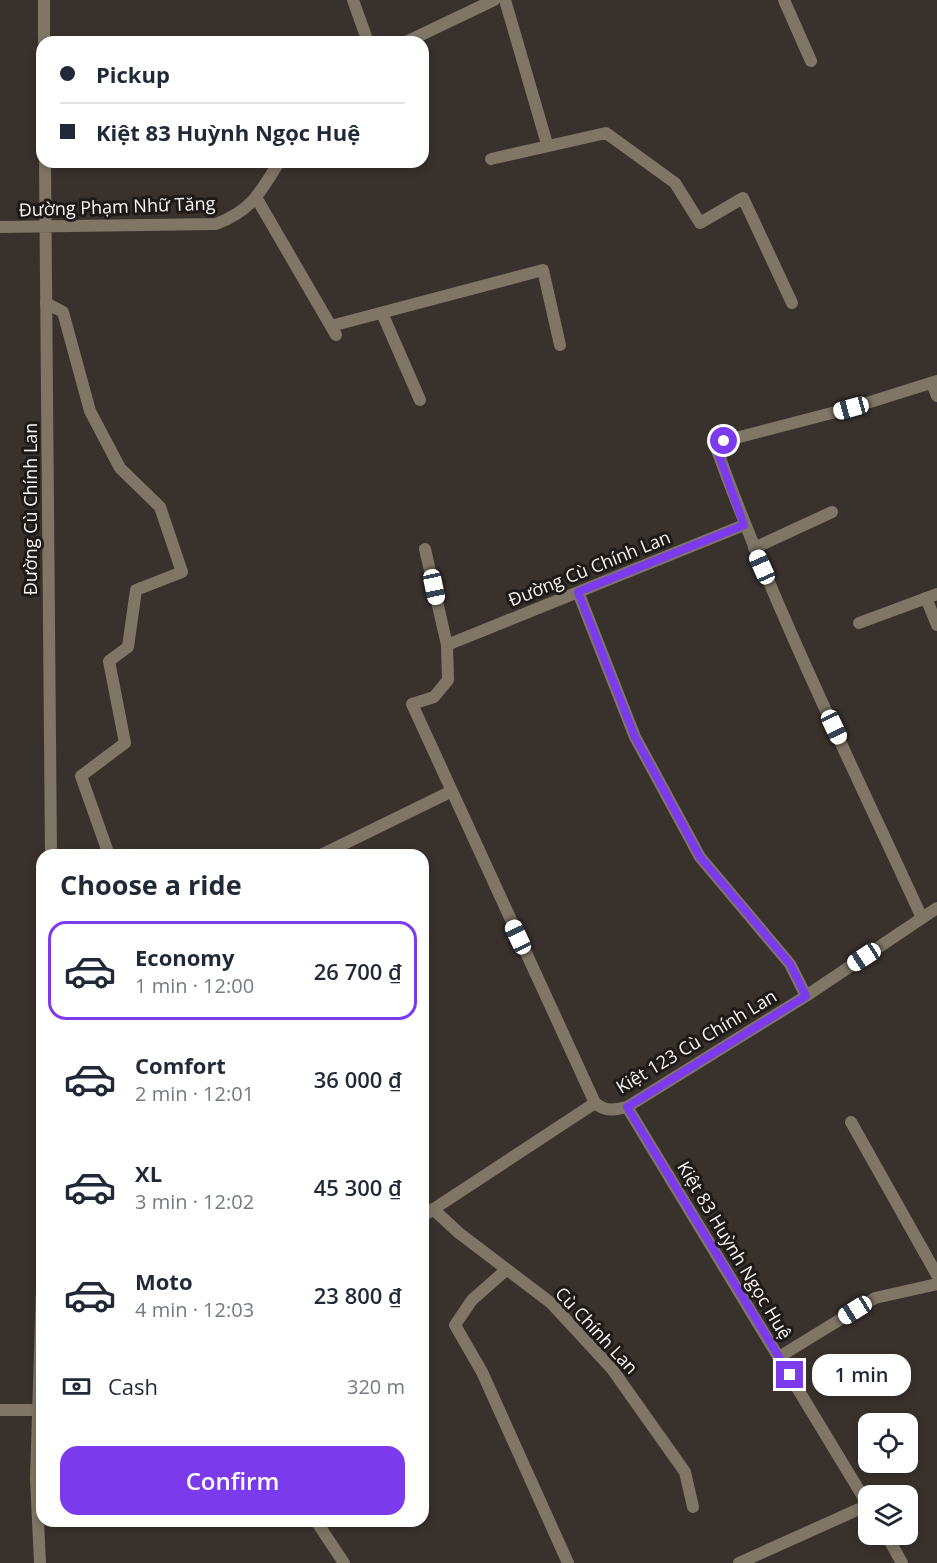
<!DOCTYPE html>
<html lang="en">
<head>
<meta charset="utf-8">
<style>
  body { margin:0; font-family:"Open Sans",sans-serif; background:#f2f2f3; color:#1f2937; height:100vh; display:flex; flex-direction:column; font-size:22px; white-space:nowrap }
  * { box-sizing:border-box; margin:0 }
  p { font-size:20px; color:#747a83 }
  .icon { flex:none; width:33px; height:33px; fill:none; stroke:currentColor; stroke-width:2; stroke-linecap:round; stroke-linejoin:round }
  .map { position:relative; flex:1; overflow:hidden }
  .drawer { position:absolute; left:36px; top:849px; width:393px; height:678px; display:flex; flex-direction:column; background:#fff; border-radius:18px; box-shadow:0 3px 9px #0003 }
  .drawer>* { flex:none }
  .hud { position:absolute; left:36px; top:36px; width:393px; height:132px; border-radius:18px; box-shadow:0 3px 9px #0003; display:grid; align-content:center; height:132px; padding:0 24px; background:#fff }
  .fabs { position:absolute; left:858px; top:1413px; display:grid; gap:12px }
  .fabs a { display:grid; place-items:center; width:60px; height:60px; border-radius:12px; background:#fff; box-shadow:0 3px 9px #0003; font-size:30px }
  .end { position:absolute; width:27px; height:27px; margin:-14px; border:8px solid #7c3aed; background:#fff; box-shadow:0 0 0 3px #fff }
  .from { border-radius:50% }
  .bubble { position:absolute; height:42px; border-radius:18px; background:#fff; box-shadow:0 3px 9px #0003; font-size:20px; font-weight:600; line-height:42px; text-align:center }
  .car { position:absolute; width:18px; height:36px; margin:-18px -9px; border-radius:8px; box-shadow:0 0 4px 2px #0007; background:linear-gradient(#fff 24%,#345 0 40%,#fff 0 76%,#345 0 86%,#fff 0) }
  .hud b { display:flex; align-items:center; gap:21px; height:57px; font-size:22px }
  .hud b+b { border-top:2px solid #e0e1e3 }
  .hud i { width:15px; height:15px; background:#1f2937 }
  ul { padding:0; list-style:none }
  li { display:flex; align-items:center; gap:18px; height:99px; margin:0 12px 9px; padding:0 12px; border:3px solid transparent; border-radius:18px }
  li div { flex:1 }
  li b { display:block; font-size:22px }
  li em { font-style:normal; font-weight:600 }
  li.selected { border-color:#7c3aed }
  li>.icon { width:54px; height:54px; stroke-width:1.5 }
  h2 { padding:0 24px; font-size:27px; line-height:72px }
  .pay { display:flex; align-items:center; gap:15px; height:66px; padding:0 24px; font-size:22px }
  .pay p { margin-inline-start:auto }
  .cta { display:flex; gap:12px; margin-top:auto; padding:12px 24px }
  .cta a { flex:1; height:69px; border-radius:18px; background:#7c3aed; color:#fff; font-size:24px; font-weight:600; line-height:69px; text-align:center }
  .map>svg:first-child { display:block }
</style>
</head>
<body>
<div class="map">
<svg width="937" height="1563" viewBox="0 0 937 1563">
  <rect width="100%" height="100%" fill="#39312c"/>
  <g fill="none" stroke-linecap="round" stroke-linejoin="round">
    <!-- lane -->
    <path stroke="#7f7665" stroke-width="12" d="M491,159L606,133L675,183L700,223L743,198L792,303
      M46,303L63,312L90,411L120,468L160,507L182,572L136,590L128,647L109,661L125,743L81,776L109,855
      M382,313L420,400
      M331,326L543,270L560,345
      M932,383L937,396
      M851,408L937,381
      M754,548L832,512
      M859,623L937,594
      M851,1122L937,1275
      M433,1209L459,1233L551,1303L612,1369L685,1472L693,1507
      M506,1270L472,1300L455,1325L482,1372L568,1563
      M779,1357L875,1298L937,1284
      M316,1521L344,1563"/>
    <!-- street -->
    <path stroke="#7f7665" stroke-width="12" d="M44,0V42
      M353,0L368,42
      M505,0L547,144
      M784,0L811,61
      M406,42L494,0
      M45,162L51,855
      M257,199L336,335
      M0,227L216,224C252,210 260,193 279,162
      M851,408L724,441L719,443L717,450C775,610 851,763 922,918
      M425,549L447,645L448,680L434,697L412,704L595,1103
      M578,592L635,737L700,857L790,964L806,996
      M926,598L937,625
      M447,645L744,525
      M321,855L452,791
      M627,1107L868,1505
      M423,1216L595,1103C606,1112 614,1110 627,1107L806,996L937,908
      M0,1410H39
      M886,1534L902,1563
      M40,1563L36,1478L42,1288
      M739,1563L868,1505"/>
  </g>
  <g fill="none" stroke-linecap="round" stroke-linejoin="round">
    <!-- route -->
    <path stroke="#7c3aed" stroke-width="8" d="M724,441L719,443L717,450L744,525L578,592L635,737L700,857L790,964L806,996L627,1107L790,1375"/>
  </g>
  <g text-anchor="middle" dominant-baseline="central" stroke-width="6" stroke-linejoin="round" paint-order="stroke">
    <!-- street labels -->
    <g font-size="18" fill="#f9f4f0" stroke="#1e1a18">
      <text transform="translate(117 206) rotate(-2)">Đường Phạm Nhữ Tăng</text>
      <text transform="translate(30 509) rotate(-90)">Đường Cù Chính Lan</text>
      <text transform="translate(589 568) rotate(-22)">Đường Cù Chính Lan</text>
      <text transform="translate(696 1041) rotate(-31)">Kiệt 123 Cù Chính Lan</text>
      <text transform="translate(735 1250) rotate(59)">Kiệt 83 Huỳnh Ngọc Huệ</text>
      <text transform="translate(597 1330) rotate(47)">Cù Chính Lan</text>
    </g>
  </g>
</svg>
<div class="fabs">
<a><svg class="icon" aria-label="locate" viewBox="0 0 24 24"><circle cx="12" cy="12" r="6"/><path d="M12 2v4M12 18v4M2 12h4M18 12h4"/></svg></a>
<a><svg class="icon" aria-label="layers" viewBox="0 0 24 24"><path d="M12 4l9 5-9 5-9-5zM3 14l9 5 9-5"/></svg></a>
</div>
<i class="end from" style="left:724px;top:441px"></i>
<i class="end" style="left:790px;top:1375px"></i>
<div class="bubble" style="left:812px;top:1354px;width:99px">1 min</div>
<i class="car" style="left:851px;top:408px;rotate:255deg"></i>
<i class="car" style="left:762px;top:567px;rotate:336deg"></i>
<i class="car" style="left:434px;top:587px;rotate:168deg"></i>
<i class="car" style="left:834px;top:727px;rotate:155deg"></i>
<i class="car" style="left:518px;top:937px;rotate:335deg"></i>
<i class="car" style="left:864px;top:957px;rotate:237deg"></i>
<i class="car" style="left:855px;top:1310px;rotate:238deg"></i>
<div class="hud">
<b><i class="from"></i>Pickup</b>
<b><i></i>Kiệt 83 Huỳnh Ngọc Huệ</b>
</div>
<section class="drawer">
<h2>Choose a ride</h2>
<ul>
<li class="selected"><svg class="icon" aria-label="car" viewBox="0 0 24 24"><path d="M5 17H2v-5l4-1 3-4h7l3 4 3 1v5h-3M9 17h6M6 11h13"/><circle cx="7" cy="17" r="2"/><circle cx="17" cy="17" r="2"/></svg><div><b>Economy</b><p>1 min · 12:00</p></div><em>26 700 ₫</em></li>
<li><svg class="icon" aria-label="car" viewBox="0 0 24 24"><path d="M5 17H2v-5l4-1 3-4h7l3 4 3 1v5h-3M9 17h6M6 11h13"/><circle cx="7" cy="17" r="2"/><circle cx="17" cy="17" r="2"/></svg><div><b>Comfort</b><p>2 min · 12:01</p></div><em>36 000 ₫</em></li>
<li><svg class="icon" aria-label="car" viewBox="0 0 24 24"><path d="M5 17H2v-5l4-1 3-4h7l3 4 3 1v5h-3M9 17h6M6 11h13"/><circle cx="7" cy="17" r="2"/><circle cx="17" cy="17" r="2"/></svg><div><b>XL</b><p>3 min · 12:02</p></div><em>45 300 ₫</em></li>
<li><svg class="icon" aria-label="car" viewBox="0 0 24 24"><path d="M5 17H2v-5l4-1 3-4h7l3 4 3 1v5h-3M9 17h6M6 11h13"/><circle cx="7" cy="17" r="2"/><circle cx="17" cy="17" r="2"/></svg><div><b>Moto</b><p>4 min · 12:03</p></div><em>23 800 ₫</em></li>
</ul>
<div class="pay"><svg class="icon" aria-label="cash" viewBox="0 0 24 24"><path d="M3 7h18v10H3z"/><circle cx="12" cy="12" r="2"/></svg>Cash<p>320 m</p></div>
<div class="cta"><a>Confirm</a></div>
</section>
</div>
</body>
</html>
